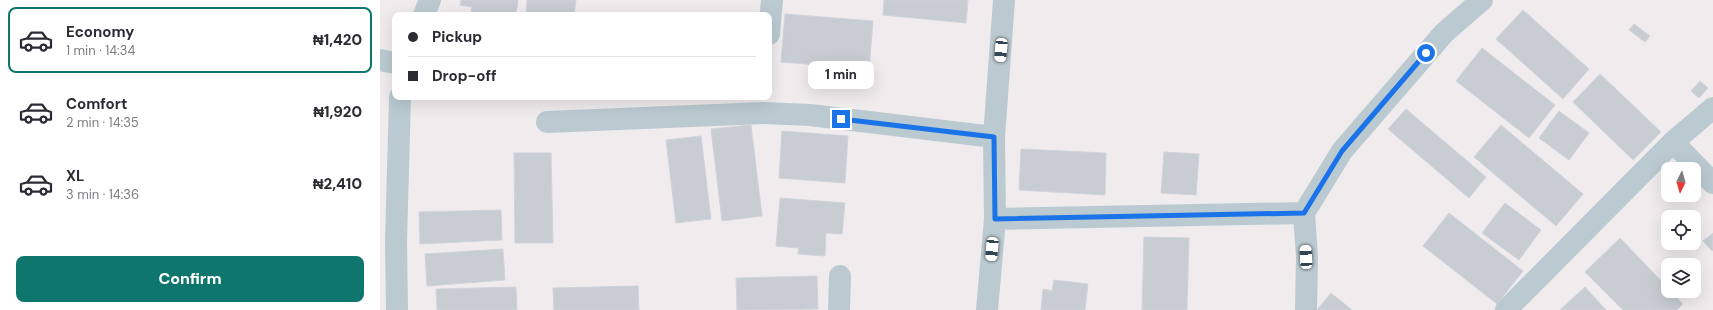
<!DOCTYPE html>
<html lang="en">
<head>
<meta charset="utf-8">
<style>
  body { margin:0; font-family:"DM Sans",sans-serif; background:#f2f2f3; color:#2b2b33; height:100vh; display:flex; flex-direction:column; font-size:15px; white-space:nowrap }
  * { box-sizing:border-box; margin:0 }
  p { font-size:13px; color:#7c7c81 }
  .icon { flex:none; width:22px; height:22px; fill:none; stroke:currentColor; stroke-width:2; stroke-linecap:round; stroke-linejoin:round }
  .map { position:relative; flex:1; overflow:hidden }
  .drawer { display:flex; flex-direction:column; background:#fff; width:380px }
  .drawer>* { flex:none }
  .guide { position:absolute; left:12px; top:12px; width:380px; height:88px; border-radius:8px; box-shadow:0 4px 16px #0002; display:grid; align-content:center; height:88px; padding:0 16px; background:#fff }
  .needle { width:26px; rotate:185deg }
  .buttons { position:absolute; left:1281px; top:162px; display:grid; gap:8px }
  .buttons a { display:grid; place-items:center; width:40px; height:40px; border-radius:8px; background:#fff; box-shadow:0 4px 16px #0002; font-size:20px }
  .end { position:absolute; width:18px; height:18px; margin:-9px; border:5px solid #1a73e8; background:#fff; box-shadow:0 0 0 2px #fff }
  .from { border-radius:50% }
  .bubble { position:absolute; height:28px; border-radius:8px; background:#fff; box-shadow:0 4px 16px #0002; font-size:13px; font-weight:800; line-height:28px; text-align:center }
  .car { position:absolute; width:12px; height:24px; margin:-12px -6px; border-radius:5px; box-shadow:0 0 3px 1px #0007; background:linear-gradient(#fff 24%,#345 0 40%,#fff 0 76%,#345 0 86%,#fff 0) }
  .guide b { display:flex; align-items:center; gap:14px; height:38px; font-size:15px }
  .guide b+b { border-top:1px solid #e1e1e2 }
  .guide i { width:10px; height:10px; background:#2b2b33 }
  ul { padding:7px 0 0; list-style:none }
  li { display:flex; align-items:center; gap:12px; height:66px; margin:0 8px 6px; padding:0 8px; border:2px solid transparent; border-radius:8px }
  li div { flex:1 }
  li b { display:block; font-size:15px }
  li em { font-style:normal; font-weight:800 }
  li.on { border-color:#0f766e }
  li>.icon { width:36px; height:36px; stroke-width:1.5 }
  .action { display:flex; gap:8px; margin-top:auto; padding:8px 16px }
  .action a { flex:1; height:46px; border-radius:8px; background:#0f766e; color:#fff; font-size:16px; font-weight:800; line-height:46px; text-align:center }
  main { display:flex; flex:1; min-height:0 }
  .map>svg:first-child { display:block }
</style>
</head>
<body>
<main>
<section class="drawer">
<ul>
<li class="on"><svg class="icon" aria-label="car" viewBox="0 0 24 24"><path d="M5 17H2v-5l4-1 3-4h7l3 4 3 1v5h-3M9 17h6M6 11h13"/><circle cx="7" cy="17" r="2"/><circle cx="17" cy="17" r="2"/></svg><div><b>Economy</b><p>1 min · 14:34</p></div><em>₦1,420</em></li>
<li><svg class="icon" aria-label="car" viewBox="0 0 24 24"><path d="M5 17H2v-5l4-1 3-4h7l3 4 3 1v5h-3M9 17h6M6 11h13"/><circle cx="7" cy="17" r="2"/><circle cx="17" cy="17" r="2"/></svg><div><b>Comfort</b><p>2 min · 14:35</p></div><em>₦1,920</em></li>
<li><svg class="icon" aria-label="car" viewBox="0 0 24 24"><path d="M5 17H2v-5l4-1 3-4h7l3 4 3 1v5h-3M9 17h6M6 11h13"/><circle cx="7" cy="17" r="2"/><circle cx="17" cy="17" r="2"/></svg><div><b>XL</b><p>3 min · 14:36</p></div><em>₦2,410</em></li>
</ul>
<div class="action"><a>Confirm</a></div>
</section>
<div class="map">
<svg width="1333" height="310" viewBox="0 0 1333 310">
  <rect width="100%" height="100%" fill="#f0eced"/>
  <!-- building -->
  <path fill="#c8cdd3" stroke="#d0d4da" d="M81,0H138L136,15L91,13L92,7L80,5Z
    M147,0H196L194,15L146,14Z
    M504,0H588L586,23L503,15Z
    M1143,10L1209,69L1183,99L1116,39Z
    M405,14L493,21L489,69L401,62Z
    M1254,24L1270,36L1265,42L1249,30Z
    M1102,48L1175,105L1149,138L1076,81Z
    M1220,74L1281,132L1253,160L1193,102Z
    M1320,81L1328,88L1319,98L1311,91Z
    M1026,109L1106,177L1089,198L1008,129Z
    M1179,111L1209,133L1189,160L1159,138Z
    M371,125L382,216L342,221L331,129Z
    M1121,125L1203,194L1176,226L1094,157Z
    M402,131L468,136L465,183L399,178Z
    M321,136L331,219L296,223L286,140Z
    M641,149L726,153L725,195L639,190Z
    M784,152L819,154L816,195L781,193Z
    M134,153H171L173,243H135Z
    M400,198L465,203L462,234L446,233L445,256L418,254L419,248L396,246Z
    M1125,203L1161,230L1139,260L1102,233Z
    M121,210L122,240L40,244L39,212Z
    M1069,213L1143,271L1117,304L1043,246Z
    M1333,233V250L1332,251L1323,241Z
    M764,237L809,238L807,310H762Z
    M1240,238L1288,288V291H1291L1303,304L1297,310H1243L1205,272Z
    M123,249L125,280L47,286L45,254Z
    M437,276L438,309L357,310L356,278Z
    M674,280L708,284L705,310H661L663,289L672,291Z
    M258,286L259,310H174L173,288Z
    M136,287L137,310H57L56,289Z
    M1205,287L1226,310H1180Z
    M951,293L972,310H937Z"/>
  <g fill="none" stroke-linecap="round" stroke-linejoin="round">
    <!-- street -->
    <path stroke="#bbcad1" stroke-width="22" d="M44,15L50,0
      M389,34L392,0
      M0,60L15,63
      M167,122L384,113L430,115L614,137
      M1293,142L1333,183
      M924,213L927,257L926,310
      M615,219L924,213L962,151L1064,33L1102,0
      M17,310L16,242L20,97
      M459,310L460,276
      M607,310L615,219L614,137L624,0
      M1126,310L1293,142L1333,108"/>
  </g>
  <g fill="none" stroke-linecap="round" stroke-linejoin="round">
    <!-- route -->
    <path stroke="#1a73e8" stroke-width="5" d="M461,119L614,137L615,219L924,213L962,151L1046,53"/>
  </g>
</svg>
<div class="buttons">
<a><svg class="needle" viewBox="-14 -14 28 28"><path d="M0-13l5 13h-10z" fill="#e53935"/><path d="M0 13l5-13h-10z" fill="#7c7c81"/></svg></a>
<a><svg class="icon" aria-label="locate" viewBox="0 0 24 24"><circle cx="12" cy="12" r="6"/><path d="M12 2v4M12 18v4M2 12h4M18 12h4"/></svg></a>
<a><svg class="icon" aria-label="layers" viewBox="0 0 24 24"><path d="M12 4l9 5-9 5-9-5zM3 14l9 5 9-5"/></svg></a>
</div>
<i class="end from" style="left:1046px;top:53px"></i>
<i class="end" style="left:461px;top:119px"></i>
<div class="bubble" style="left:428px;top:61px;width:66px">1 min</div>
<i class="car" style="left:621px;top:50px;rotate:185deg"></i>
<i class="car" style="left:612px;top:249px;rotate:185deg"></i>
<i class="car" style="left:926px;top:257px;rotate:357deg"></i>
<div class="guide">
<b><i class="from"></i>Pickup</b>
<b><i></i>Drop-off</b>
</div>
</div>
</main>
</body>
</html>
